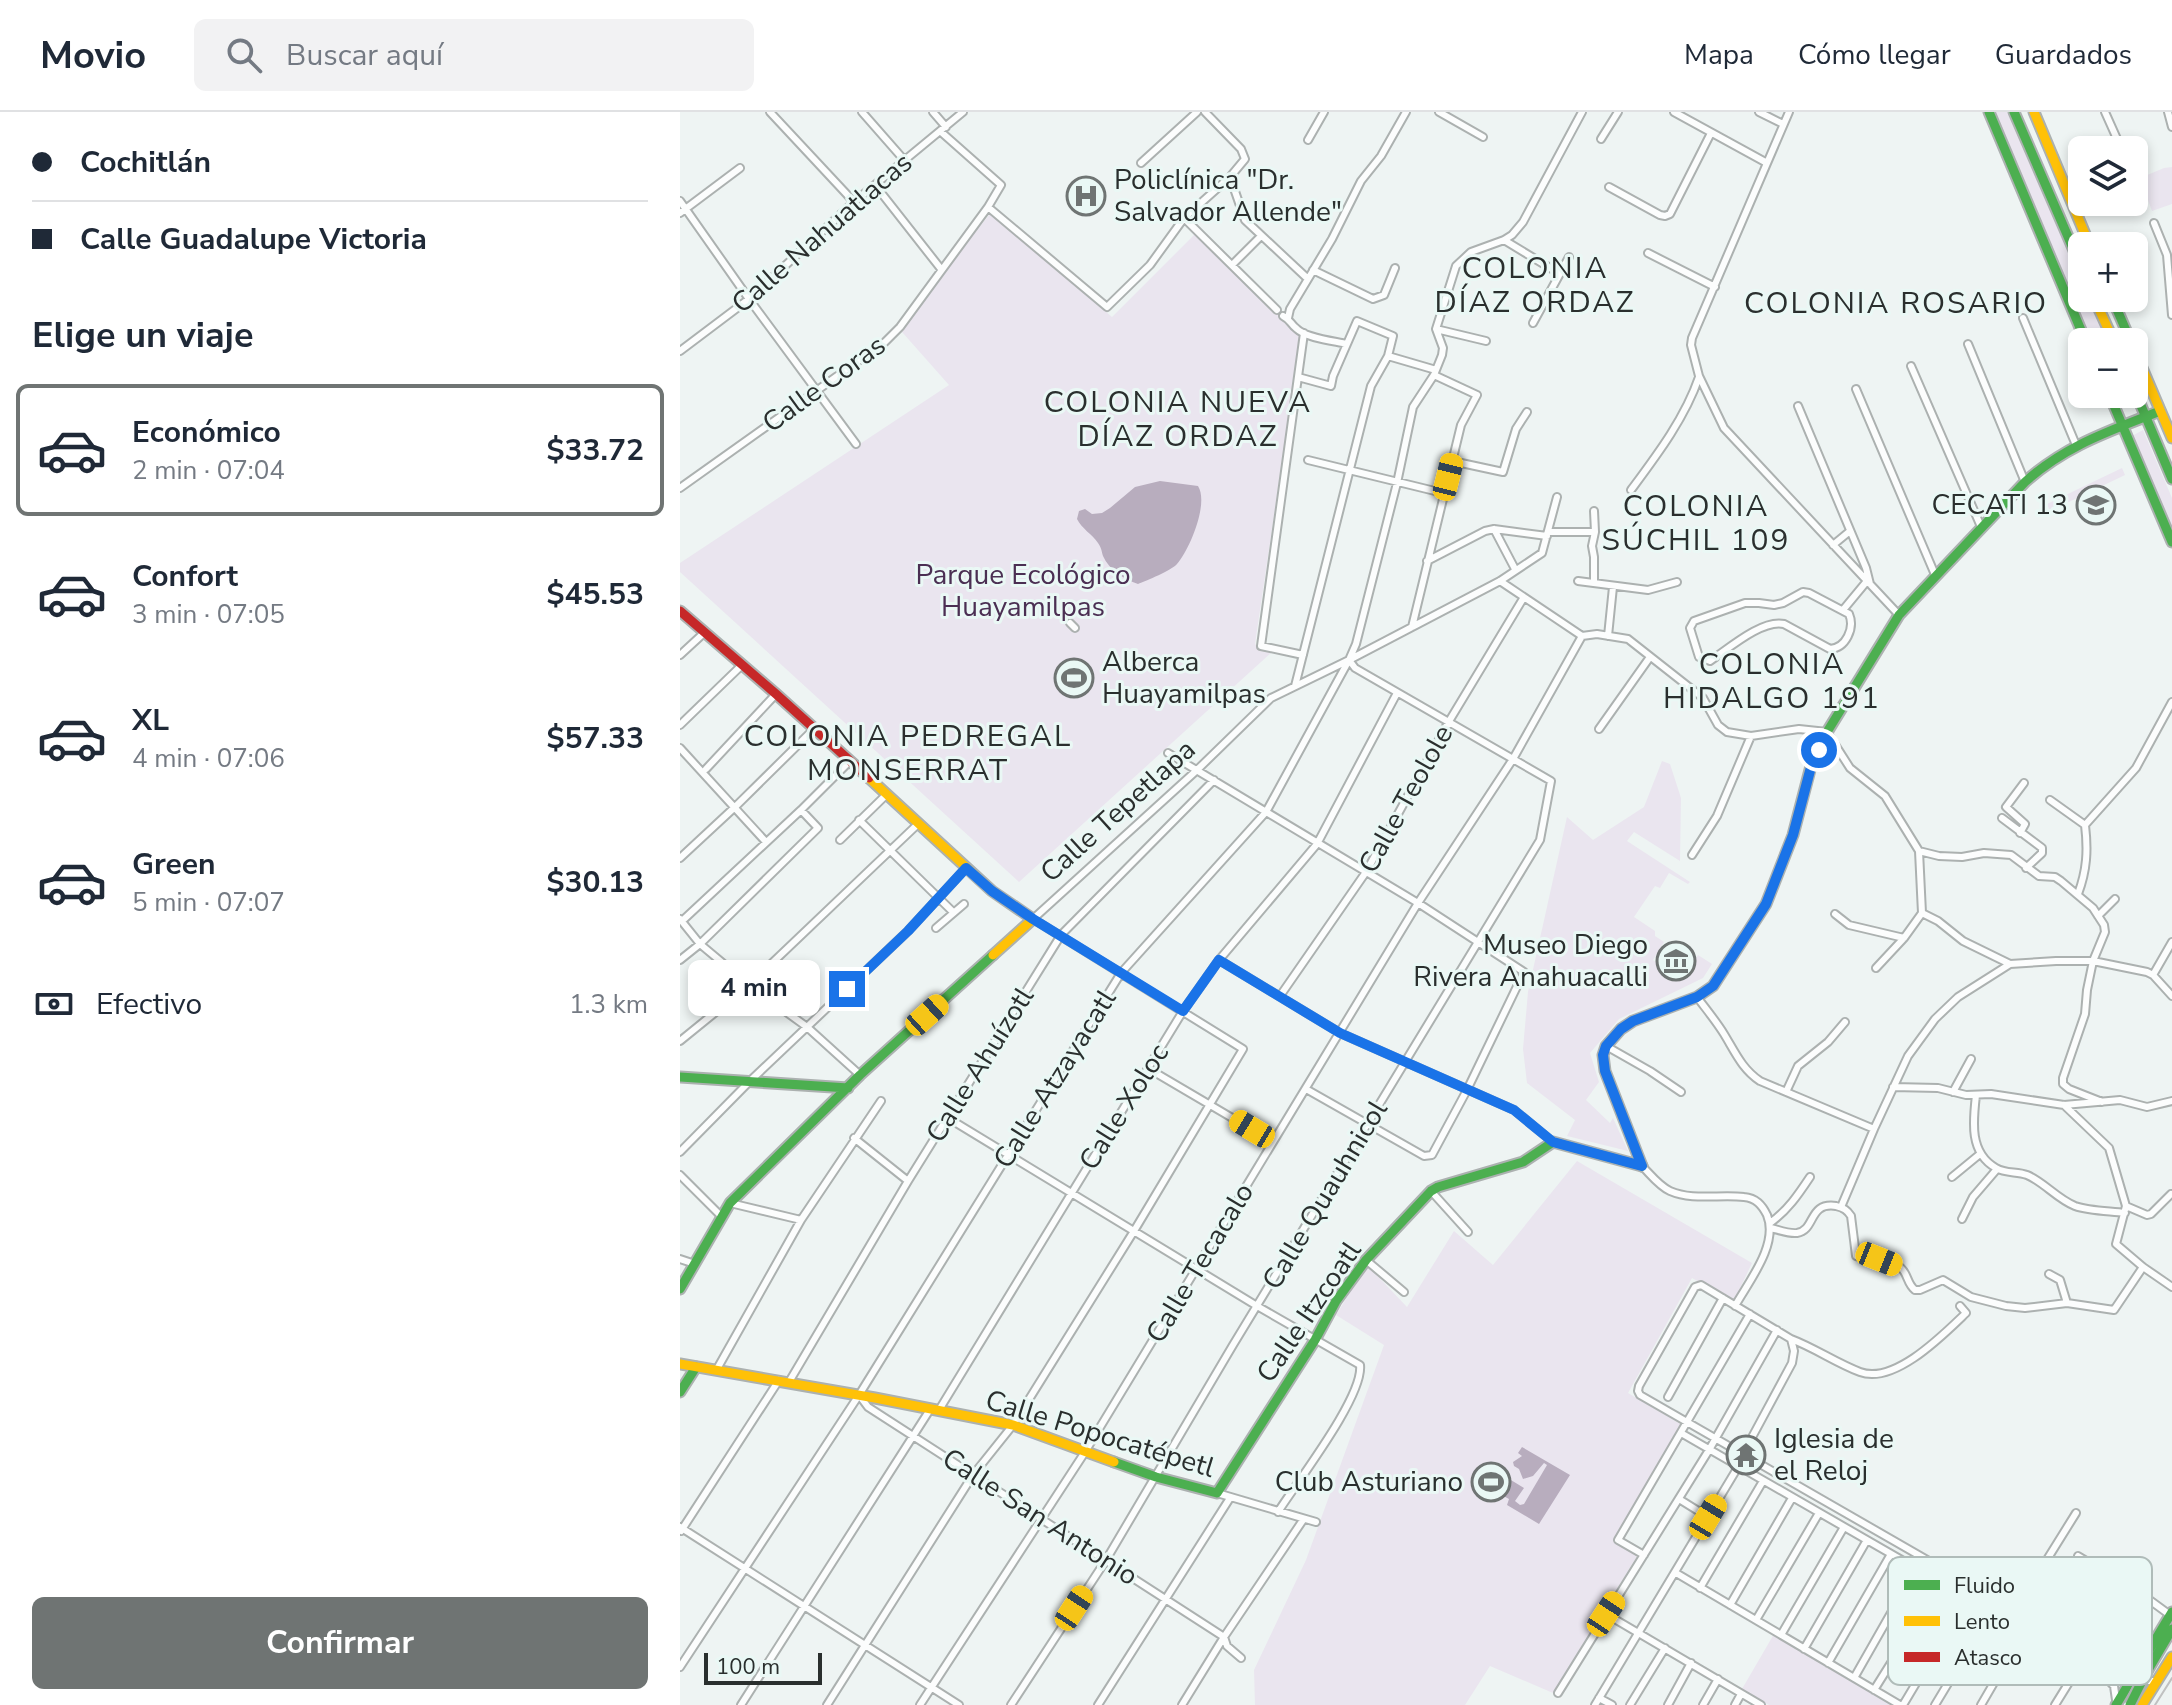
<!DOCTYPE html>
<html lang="es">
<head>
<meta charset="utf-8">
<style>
  body { margin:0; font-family:"Nunito Sans",sans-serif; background:#f2f2f3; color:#1f2937; height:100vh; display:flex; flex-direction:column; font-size:30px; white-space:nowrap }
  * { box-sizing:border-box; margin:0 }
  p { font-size:26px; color:#747a83 }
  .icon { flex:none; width:44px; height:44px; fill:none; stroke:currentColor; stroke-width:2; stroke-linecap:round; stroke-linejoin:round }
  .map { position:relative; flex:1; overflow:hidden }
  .sheet { display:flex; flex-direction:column; background:#fff; width:680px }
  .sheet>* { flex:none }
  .banner { display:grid; align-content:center; height:176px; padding:0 32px; background:#fff }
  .fabs { position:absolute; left:1388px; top:24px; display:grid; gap:16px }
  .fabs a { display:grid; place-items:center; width:80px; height:80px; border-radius:12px; background:#fff; box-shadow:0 4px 12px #0003; font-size:40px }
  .scale { position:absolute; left:24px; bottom:20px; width:118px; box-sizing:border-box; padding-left:8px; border:4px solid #2a2f2e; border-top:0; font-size:22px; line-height:28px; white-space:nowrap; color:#2a2f2e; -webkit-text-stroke:6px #eaf8f5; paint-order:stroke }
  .end { position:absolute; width:36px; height:36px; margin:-18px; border:10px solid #1a73e8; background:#fff; box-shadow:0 0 0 4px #fff }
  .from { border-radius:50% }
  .bubble { position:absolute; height:56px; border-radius:12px; background:#fff; box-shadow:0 4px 12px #0003; font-size:26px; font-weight:700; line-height:56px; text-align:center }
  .car { position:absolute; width:24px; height:48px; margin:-24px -12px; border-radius:10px; box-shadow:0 0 6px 2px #0007; background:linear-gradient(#f5c518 24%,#345 0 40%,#f5c518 0 76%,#345 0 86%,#f5c518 0) }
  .banner b { display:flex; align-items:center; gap:28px; height:76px; font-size:30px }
  .banner b+b { border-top:2px solid #e0e1e3 }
  .banner i { width:20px; height:20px; background:#1f2937 }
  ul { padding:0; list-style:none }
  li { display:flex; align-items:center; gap:24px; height:132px; margin:0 16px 12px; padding:0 16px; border:4px solid transparent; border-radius:12px }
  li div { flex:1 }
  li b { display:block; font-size:30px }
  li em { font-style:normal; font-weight:700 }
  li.active { border-color:#6f7473 }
  li>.icon { width:72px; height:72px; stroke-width:1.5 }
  h2 { padding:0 32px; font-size:36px; line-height:96px }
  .pay { display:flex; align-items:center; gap:20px; height:88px; padding:0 32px; font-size:30px }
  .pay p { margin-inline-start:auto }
  .button { display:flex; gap:16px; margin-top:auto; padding:16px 32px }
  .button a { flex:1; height:92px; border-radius:12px; background:#6f7473; color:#fff; font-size:32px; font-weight:700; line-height:92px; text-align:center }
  header { display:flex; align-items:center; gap:48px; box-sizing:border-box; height:112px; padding:0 40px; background:#fff; border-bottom:2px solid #e0e1e3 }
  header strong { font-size:38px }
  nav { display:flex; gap:44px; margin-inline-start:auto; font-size:28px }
  .search { width:560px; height:72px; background:#f2f2f3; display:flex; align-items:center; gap:20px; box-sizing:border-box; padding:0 28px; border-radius:12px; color:#747a83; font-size:30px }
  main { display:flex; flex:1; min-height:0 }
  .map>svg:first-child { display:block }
</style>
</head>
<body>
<header>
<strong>Movio</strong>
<div class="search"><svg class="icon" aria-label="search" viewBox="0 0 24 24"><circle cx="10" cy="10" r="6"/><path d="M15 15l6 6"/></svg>Buscar aquí</div>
<nav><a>Mapa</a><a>Cómo llegar</a><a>Guardados</a></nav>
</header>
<main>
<section class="sheet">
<div class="banner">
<b><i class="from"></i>Cochitlán</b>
<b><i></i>Calle Guadalupe Victoria</b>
</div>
<h2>Elige un viaje</h2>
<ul>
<li class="active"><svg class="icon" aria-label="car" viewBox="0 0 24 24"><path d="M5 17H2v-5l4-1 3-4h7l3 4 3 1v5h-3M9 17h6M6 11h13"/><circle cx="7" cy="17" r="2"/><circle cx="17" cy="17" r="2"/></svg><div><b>Económico</b><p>2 min · 07:04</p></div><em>$33.72</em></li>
<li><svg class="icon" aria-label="car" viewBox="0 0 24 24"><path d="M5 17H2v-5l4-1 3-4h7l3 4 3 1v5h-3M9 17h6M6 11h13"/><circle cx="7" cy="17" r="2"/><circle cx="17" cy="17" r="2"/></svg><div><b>Confort</b><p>3 min · 07:05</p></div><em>$45.53</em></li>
<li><svg class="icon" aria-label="car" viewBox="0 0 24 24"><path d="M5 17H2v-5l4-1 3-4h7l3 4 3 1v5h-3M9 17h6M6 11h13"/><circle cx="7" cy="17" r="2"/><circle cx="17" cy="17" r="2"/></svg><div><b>XL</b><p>4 min · 07:06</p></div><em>$57.33</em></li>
<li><svg class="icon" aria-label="car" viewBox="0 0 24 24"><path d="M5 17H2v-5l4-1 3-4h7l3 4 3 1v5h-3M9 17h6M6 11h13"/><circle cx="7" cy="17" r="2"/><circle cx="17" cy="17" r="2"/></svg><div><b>Green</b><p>5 min · 07:07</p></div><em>$30.13</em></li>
</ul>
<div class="pay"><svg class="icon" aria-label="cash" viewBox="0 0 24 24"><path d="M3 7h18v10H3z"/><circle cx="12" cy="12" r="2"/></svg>Efectivo<p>1.3 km</p></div>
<div class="button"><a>Confirmar</a></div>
</section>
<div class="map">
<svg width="1492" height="1593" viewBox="0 0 1492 1593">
  <rect width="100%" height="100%" fill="#eef4f3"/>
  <!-- green -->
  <path fill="#eae5ef" d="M1314,0H1327L1402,173V186H1408L1427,230H1411Z
    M1492,55V92L1472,99L1460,66L1484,56Z
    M310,102L432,205L516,121L621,221L575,532L580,537L592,540L339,770L0,460V451L269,273L222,220L260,163Z
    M1463,318L1492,386V418L1452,324Z
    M1442,356L1445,363L1370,399L1367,392Z
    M982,649L990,652L1001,686L1000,749L954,720L947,729L1010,770L1008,772L989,761L980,776L975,774L954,805L975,819V824L984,830L973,848L1002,866L1018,843L1032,852L1023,866L939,907L910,941L919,970L906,988L930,1011L933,1006L948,1039L887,1024L895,1008L847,971L843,937L848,880L887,705L913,728L964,695Z
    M897,1049L1072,1151L1054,1189L1012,1166L948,1281L1002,1313L934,1426L959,1441L873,1581L810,1554L785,1593H575L574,1558L626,1448L704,1233L656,1203L687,1153L727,1195L774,1119L813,1153Z
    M1094,1522L1215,1593H1089L1062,1577Z"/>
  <!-- water -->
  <path fill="#b8adbe" d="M480,369L518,374C529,391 510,437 497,452C492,458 466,469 458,472C444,467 429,458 423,444C421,438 422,437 418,431C412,422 402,417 397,407L399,399L405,397L412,402L422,401L430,396L455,375Z
    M842,1335L890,1363L859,1412L827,1393L829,1387L816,1380L826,1365L844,1376L835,1389L840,1393L844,1392L867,1353L864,1351L853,1364L843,1367L839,1357L834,1354L833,1350L842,1344L838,1341Z"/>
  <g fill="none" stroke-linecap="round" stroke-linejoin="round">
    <!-- street casing -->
    <g stroke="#acb1b0" stroke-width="10">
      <path id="street" d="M90,0L174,90
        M182,0L225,49
        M253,0L266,15
        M759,0L803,25
        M994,0L1087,51
        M1079,0L1103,12
        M1109,0L1012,226L1011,233L1019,264L1044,316L1219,503
        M1425,0L1442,38
        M1488,0L1492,15
        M921,27L938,0
        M628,28L644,0
        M461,51L517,0
        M550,65L565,108L628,167
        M195,73L261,157
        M929,75L980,103L985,104L990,102L1031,21
        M0,89L69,187L176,332
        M308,95L427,195L470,153L504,106L550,65L565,47L561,37L525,0
        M0,101L60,56
        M504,106L597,198
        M1474,111L1487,143L1492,203
        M824,128L880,162
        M968,141L1035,175
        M552,153L581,124
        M633,158L693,187L704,183L715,156
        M603,204C611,208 610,212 617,217C626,226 654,229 667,232
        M608,206L610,197L652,127L681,69L701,44L726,0
        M1343,206L1396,333
        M853,211L889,145
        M756,217L806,229
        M1288,232L1345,370
        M0,239L69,187L174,90L283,0
        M708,244L756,258
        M1231,254L1302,417
        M1176,277L1256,465
        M1118,294L1186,456L1190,472
        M628,348L763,381
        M772,349L823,360L836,317L847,300
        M0,376L205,230L220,215L308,95L321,73L260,19
        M951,378C977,343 1005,306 1019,265
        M814,417L835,457
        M868,420H915
        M1153,433L1170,419
        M747,449L805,419L814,417L867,424
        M820,469L902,524L917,522L948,527L1023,586L1038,613L1047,620L1071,624L1119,617L1147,620L1170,656L1205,684L1239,739L1259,744L1282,745L1304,741L1331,743L1359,764L1375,765L1381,769L1413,796L1424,813L1425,820L1413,849L1407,878L1405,902L1383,966V972L1389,977L1422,990
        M898,469L968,478L997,470
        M914,470V445L912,434L915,420L914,399
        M1123,480L1129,481L1169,502C1175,516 1166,536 1150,537L1104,512C1082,507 1048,537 1030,549L1019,545L1010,516L1014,509L1065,491H1079L1094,493L1103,491Z
        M1163,498L1187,469
        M390,511L395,516
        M732,515L781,313L797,283L754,263
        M928,524L933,475
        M0,543L25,520
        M623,543L581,534L624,221
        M615,574L691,274L708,244L713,224L677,209L653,264L651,274L618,265
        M0,613L63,552
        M919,617L970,545
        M0,636L86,730
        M488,641L738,791L844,860L787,978L752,1043L744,1044L626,977
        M26,657L96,582
        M1370,688L1405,713
        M1322,706L1362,736V741L1346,756
        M179,708L273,800
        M1340,721L1345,712L1326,695L1344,671
        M160,728L207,682
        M1012,743L1037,704L1071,624
        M0,746L55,695L134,617
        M1398,782C1407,758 1408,738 1405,713L1456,656L1492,590
        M1242,801L1258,809L1283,829L1330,852
        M1155,802L1169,813L1224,826
        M1418,804L1435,787
        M0,807L20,832L69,873L127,915L180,963
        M2,809L121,698L166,653L168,648
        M256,816L284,792
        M0,848L20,832L138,716L121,698
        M539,848L660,921L834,998L873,1030
        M1196,856L1224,826L1242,801L1239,739
        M1473,863L1492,830
        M600,884L686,760L768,611L844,485
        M1017,885C1026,897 1036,909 1044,922C1055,940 1062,957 1080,969L1194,1017
        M0,929L69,873L239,711
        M926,934L970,959L1001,980
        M469,957L593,1030
        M1213,975L1258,976L1286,983L1311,982L1384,993L1440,988L1467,995L1492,989
        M1106,980L1118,954L1148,930L1165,910
        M1273,980L1291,947
        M1296,983C1293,1009 1289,1041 1316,1056C1326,1062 1337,1059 1347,1063C1364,1070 1377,1087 1395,1094C1409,1099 1429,1099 1445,1101
        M1384,993L1429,1036L1446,1094L1436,1132L1463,1155L1492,1175
        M268,1006L577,1194L680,1253C684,1284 617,1370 598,1400
        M174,1026L228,1069
        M0,1040L69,970L228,819L286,756
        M962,1054C971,1063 979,1074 990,1079C1013,1089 1040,1082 1064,1085C1076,1086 1082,1093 1087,1103C1099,1132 1069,1169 1055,1194
        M0,1063L41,1104
        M1272,1065L1300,1042
        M751,1079L788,1120
        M50,1091L121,1108
        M1446,1094L1467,1103L1471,1102L1491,1082
        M1161,1095L1194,1017L1228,944L1255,907L1278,885L1330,852L1376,849H1413L1467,860L1473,863L1492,884
        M1282,1107L1293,1085L1317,1057
        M1090,1111C1108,1098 1118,1083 1130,1065
        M1091,1116C1099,1118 1109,1122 1117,1121C1136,1118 1128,1090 1156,1094C1164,1096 1167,1098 1171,1104L1176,1144C1190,1147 1209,1146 1221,1156C1228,1162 1227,1172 1235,1178H1240L1263,1168L1291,1185L1326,1194L1345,1196L1387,1191L1434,1198L1463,1155
        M0,1147L15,1152
        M686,1148L724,1180
        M1369,1162L1380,1168L1387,1191
        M1111,1227C1135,1236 1156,1251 1180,1260C1214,1273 1263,1223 1286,1201L1280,1194
        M37,1257L121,1108L201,989
        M109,1270L228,1069L381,823L534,668
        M179,1283L188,1295L544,1525L547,1534L561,1546
        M988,1285L1043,1186
        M259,1298L503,899L539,848L637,732L717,581
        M1001,1321L1425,1565L1434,1574L1436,1588
        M537,1381L636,1410
        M999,1387L1028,1405
        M0,1415L279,1593
        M1,1419L99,1268
        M964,1443L938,1428L1070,1202
        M1398,1444L1460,1481L1490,1503
        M996,1461L1220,1593
        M1020,1476L1083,1369
        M1050,1493L1112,1386
        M1335,1499L1396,1401
        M926,1502L1081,1593
        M1076,1508L1139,1401
        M1101,1523L1164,1415
        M1124,1537L1187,1428
        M1148,1551L1211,1442
        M0,1555L179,1283L441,861L586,700L669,548L676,532L717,371L733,295L754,263L762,243L763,236L756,217L776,154L791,140L824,128L832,123L843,110L902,0
        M1174,1566L1236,1457
        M1194,1578L1261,1471
        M878,1581L1029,1338L1097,1218
        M919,1586L932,1593
        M61,1593L251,1296
        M147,1593L293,1363L333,1313L454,1119L563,937L353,807L517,658L591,586L669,548L820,469L862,441L877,385
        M240,1593L405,1340L738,791L833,647L902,524
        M331,1593L426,1448L553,1233L860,728L871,669L675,556L669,548
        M418,1593L550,1386
        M502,1593L544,1525L623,1408
        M915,1593L1058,1355L1063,1342L1112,1251L1114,1239L1111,1227L1021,1173L1015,1175L959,1274L958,1279L960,1283C1085,1355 1210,1427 1336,1499C1374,1522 1414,1542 1453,1565L1464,1569H1478
        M950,1593L985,1536
        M988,1593L1011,1551
        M1023,1593L1038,1567
        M1055,1593L1061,1582
        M1223,1593L1287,1486
        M1255,1593L1311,1500
        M1301,1593L1344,1519
        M1375,1593L1401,1551L1411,1542"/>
    </g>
    <!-- fast casing -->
    <g stroke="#acb1b0" stroke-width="13">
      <path id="fast" d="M1309,0L1406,230
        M1334,0L1402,157
        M1432,186L1451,230
        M1454,277L1492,367
        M1429,282L1492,430
        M1131,654L1147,620L1219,503L1345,370C1386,333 1430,319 1480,299
        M0,965L168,976
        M0,1177L50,1091L180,963L313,843
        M0,1280L16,1255
        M434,1350L476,1365L537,1381L635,1228L656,1189L686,1148L751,1079L758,1075L843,1050L873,1030L962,1054
        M1465,1563L1492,1517
        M1436,1593L1492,1500"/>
    </g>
    <!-- slow casing -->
    <g stroke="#acb1b0" stroke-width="13">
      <path id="slow" d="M1354,0L1410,134
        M1414,186L1434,230
        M1454,237L1492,326
        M189,666L312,779L353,807L313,843
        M962,1054L925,959L923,943L926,934L941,917L953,909L1017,885L1033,874L1086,792L1113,723L1131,654
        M0,1252L195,1286L333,1313L434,1350
        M1462,1593L1492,1545"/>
    </g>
    <!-- jam casing -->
    <g stroke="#acb1b0" stroke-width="13">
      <path id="jam" d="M0,499L96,582L189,666"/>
    </g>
    <!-- street -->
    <use href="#street" stroke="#fcfdfd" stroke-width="6"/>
    <!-- fast -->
    <use href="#fast" stroke="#4caf50" stroke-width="9"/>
    <!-- slow -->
    <use href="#slow" stroke="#ffc107" stroke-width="9"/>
    <!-- jam -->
    <use href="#jam" stroke="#c62828" stroke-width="9"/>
    <!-- tram -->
    <path stroke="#c0c1c1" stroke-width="2" d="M1475,1593L1492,1566"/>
    <!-- fast-bridge casing -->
    <g stroke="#acb1b0" stroke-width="13" stroke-linecap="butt">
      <path id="fast-bridge" d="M1450,1593L1465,1563"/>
    </g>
    <!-- fast-bridge -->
    <use href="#fast-bridge" stroke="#4caf50" stroke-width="9"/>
  </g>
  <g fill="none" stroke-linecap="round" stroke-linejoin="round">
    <!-- route -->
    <path stroke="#1a73e8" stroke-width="10" d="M167,877L228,819L286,756L312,779L353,807L503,899L539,848L660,921L834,998L873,1030L962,1054L925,959L923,943L926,934L941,917L953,909L1017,885L1033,874L1086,792L1113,723L1131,655L1139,638"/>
  </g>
  <!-- icons -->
  <defs>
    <g id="hospital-ring" transform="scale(2)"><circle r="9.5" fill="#eaf8f5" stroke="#6f7473" stroke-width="1.5"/><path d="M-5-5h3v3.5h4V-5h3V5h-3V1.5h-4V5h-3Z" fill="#6f7473"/></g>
    <g id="university-ring" transform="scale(2)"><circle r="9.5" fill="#eaf8f5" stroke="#6f7473" stroke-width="1.5"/><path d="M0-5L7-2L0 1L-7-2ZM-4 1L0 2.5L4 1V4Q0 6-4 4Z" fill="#6f7473"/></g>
    <g id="stadium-ring" transform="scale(2)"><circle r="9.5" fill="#eaf8f5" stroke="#6f7473" stroke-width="1.5"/><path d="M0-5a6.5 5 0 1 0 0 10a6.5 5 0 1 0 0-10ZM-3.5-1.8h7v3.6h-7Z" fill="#6f7473"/></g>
    <g id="museum-ring" transform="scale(2)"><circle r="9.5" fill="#eaf8f5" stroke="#6f7473" stroke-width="1.5"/><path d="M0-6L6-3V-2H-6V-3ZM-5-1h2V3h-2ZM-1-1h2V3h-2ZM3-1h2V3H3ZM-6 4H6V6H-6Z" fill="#6f7473"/></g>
    <g id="temple-ring" transform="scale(2)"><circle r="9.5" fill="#eaf8f5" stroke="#6f7473" stroke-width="1.5"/><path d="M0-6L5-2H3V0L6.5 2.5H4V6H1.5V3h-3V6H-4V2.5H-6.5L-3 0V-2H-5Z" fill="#6f7473"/></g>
  </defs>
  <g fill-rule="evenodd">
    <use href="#hospital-ring" x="406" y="84"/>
    <use href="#university-ring" x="1416" y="393"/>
    <use href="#stadium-ring" x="394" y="566"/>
    <use href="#museum-ring" x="996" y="849"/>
    <use href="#temple-ring" x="1066" y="1343"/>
    <use href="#stadium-ring" x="811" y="1370"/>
  </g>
  <g text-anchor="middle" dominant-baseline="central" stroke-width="6" stroke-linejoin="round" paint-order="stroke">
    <!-- poi labels -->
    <g font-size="28" fill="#2a2f2e" stroke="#eaf8f5" text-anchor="start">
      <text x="434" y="68">Policlínica "Dr.<tspan x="434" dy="32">Salvador Allende"</tspan></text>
      <text x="1388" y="393" text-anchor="end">CECATI 13</text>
      <text x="422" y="550">Alberca<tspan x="422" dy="32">Huayamilpas</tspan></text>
      <text x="968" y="833" text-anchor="end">Museo Diego<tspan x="968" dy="32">Rivera Anahuacalli</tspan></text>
      <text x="1094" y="1327">Iglesia de<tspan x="1094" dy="32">el Reloj</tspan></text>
      <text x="783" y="1370" text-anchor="end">Club Asturiano</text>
    </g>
    <!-- street labels -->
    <g font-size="28" fill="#2a2f2e" stroke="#eaf8f5">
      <text transform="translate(142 121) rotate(-41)">Calle Nahuatlacas</text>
      <text transform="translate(144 272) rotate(-36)">Calle Coras</text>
      <text transform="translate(726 687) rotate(-61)">Calle Teolole</text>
      <text transform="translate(438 699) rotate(-42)">Calle Tepetlapa</text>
      <text transform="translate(300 953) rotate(-58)">Calle Ahuízotl</text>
      <text transform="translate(375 967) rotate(-58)">Calle Atzayacatl</text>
      <text transform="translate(444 995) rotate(-58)">Calle Xoloc</text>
      <text transform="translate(645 1083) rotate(-59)">Calle Quauhnicol</text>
      <text transform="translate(520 1151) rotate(-59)">Calle Tecacalo</text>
      <text transform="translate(629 1200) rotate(-56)">Calle Itzcoatl</text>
      <text transform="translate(420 1322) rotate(17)">Calle Popocatépetl</text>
      <text transform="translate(360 1405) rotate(33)">Calle San Antonio</text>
    </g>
    <!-- park labels -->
    <g font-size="28" fill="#4b2f53" stroke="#eaf8f5">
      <text x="343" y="463">Parque Ecológico<tspan x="343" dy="32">Huayamilpas</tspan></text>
    </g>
    <!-- neighbourhood labels -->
    <g font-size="30" letter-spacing="2" fill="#2a2f2e" stroke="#eaf8f5">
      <text x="855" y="156">COLONIA<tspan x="855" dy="34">DÍAZ ORDAZ</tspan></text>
      <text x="1216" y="191">COLONIA ROSARIO</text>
      <text x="498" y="290">COLONIA NUEVA<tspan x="498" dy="34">DÍAZ ORDAZ</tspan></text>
      <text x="1016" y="394">COLONIA<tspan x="1016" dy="34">SÚCHIL 109</tspan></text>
      <text x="1092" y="552">COLONIA<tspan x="1092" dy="34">HIDALGO 191</tspan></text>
      <text x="228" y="624">COLONIA PEDREGAL<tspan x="228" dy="34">MONSERRAT</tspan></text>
    </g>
  </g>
  <!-- legend -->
  <rect x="1208" y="1445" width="264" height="128" rx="12" fill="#eaf8f5" stroke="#b0bcb9" stroke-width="2"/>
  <rect x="1224" y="1468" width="36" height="10" fill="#4caf50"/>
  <rect x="1224" y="1504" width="36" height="10" fill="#ffc107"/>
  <rect x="1224" y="1540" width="36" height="10" fill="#c62828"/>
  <g font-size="22" fill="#2a2f2e">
    <text x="1274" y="1481">Fluido</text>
    <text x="1274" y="1517">Lento</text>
    <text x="1274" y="1553">Atasco</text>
  </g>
</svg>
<div class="fabs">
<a><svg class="icon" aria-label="layers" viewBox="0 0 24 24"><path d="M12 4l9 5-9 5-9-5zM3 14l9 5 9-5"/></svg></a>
<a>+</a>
<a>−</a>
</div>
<div class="scale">100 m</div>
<i class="end from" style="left:1139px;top:638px"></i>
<i class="end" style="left:167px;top:877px"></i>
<div class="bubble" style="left:8px;top:848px;width:132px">4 min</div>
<i class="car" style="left:768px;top:365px;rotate:14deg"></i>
<i class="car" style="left:247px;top:903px;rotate:48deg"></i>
<i class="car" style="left:572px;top:1017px;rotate:301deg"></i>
<i class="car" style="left:1199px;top:1147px;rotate:112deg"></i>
<i class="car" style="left:1028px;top:1405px;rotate:31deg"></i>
<i class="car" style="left:394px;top:1496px;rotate:33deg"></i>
<i class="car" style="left:926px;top:1502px;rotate:33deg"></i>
</div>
</main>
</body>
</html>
